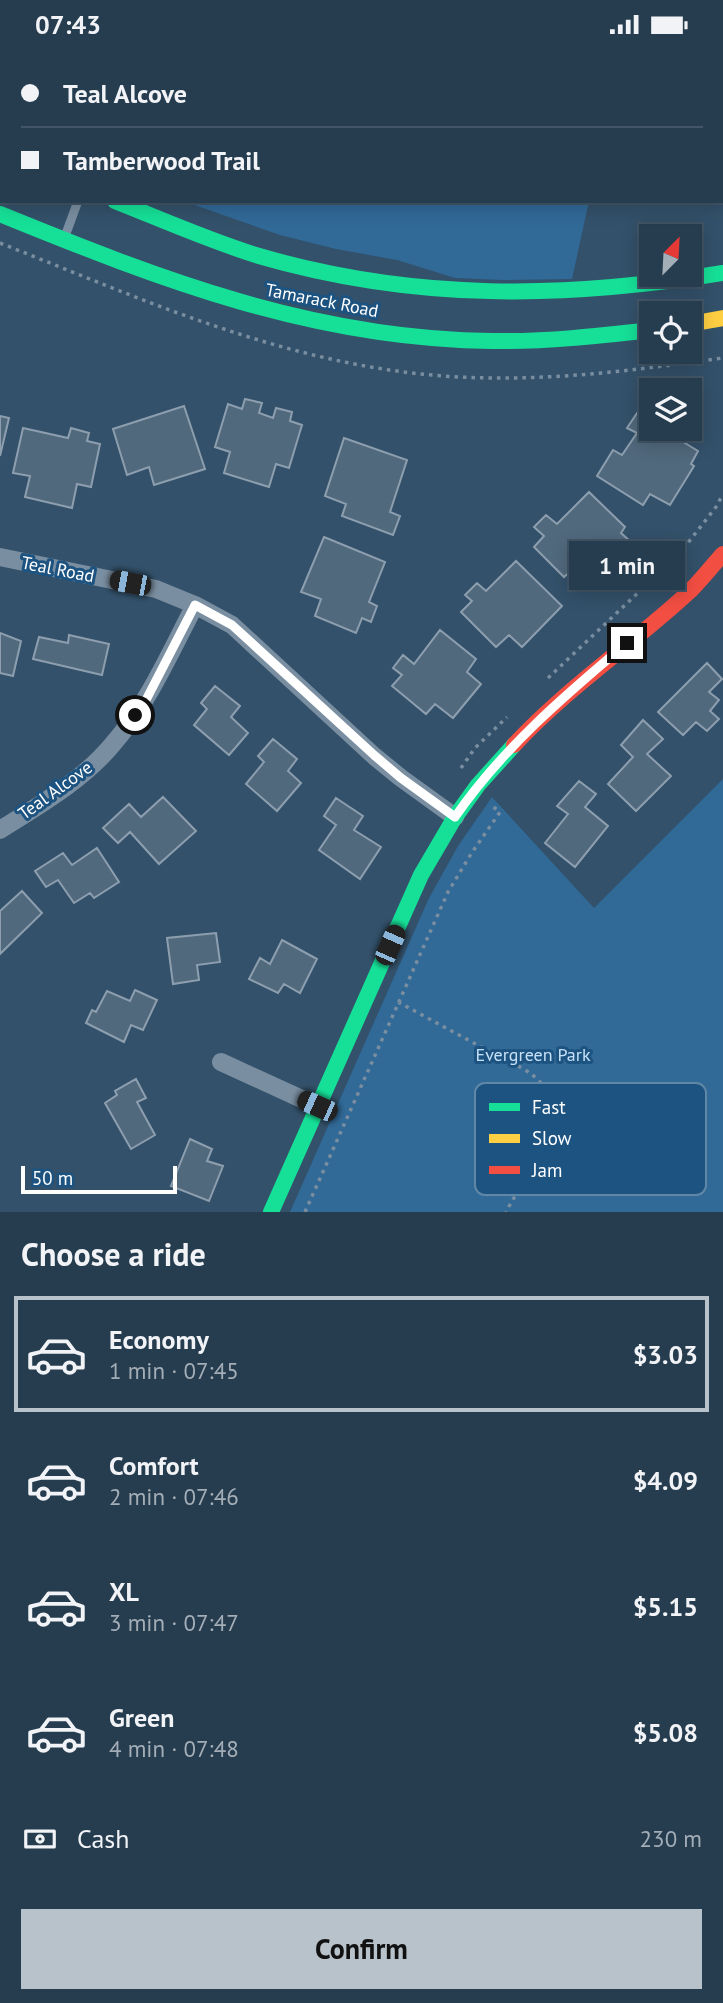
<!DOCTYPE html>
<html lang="en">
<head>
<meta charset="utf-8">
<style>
  body { margin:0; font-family:"PT Sans",sans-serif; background:#32485a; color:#f1f3f6; height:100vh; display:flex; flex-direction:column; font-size:26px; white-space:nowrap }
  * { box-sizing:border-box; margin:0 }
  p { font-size:23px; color:#a4aeb7 }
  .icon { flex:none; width:38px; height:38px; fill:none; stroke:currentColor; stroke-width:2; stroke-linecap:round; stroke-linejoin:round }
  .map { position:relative; height:1163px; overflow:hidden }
  .side { display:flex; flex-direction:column; background:#263d50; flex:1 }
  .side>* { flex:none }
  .top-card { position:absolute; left:0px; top:0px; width:724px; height:154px; box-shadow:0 4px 18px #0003,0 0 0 2px #425667; display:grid; align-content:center; height:154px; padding:0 21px; background:#263d50 }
  .needle { width:46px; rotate:24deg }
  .fabs { position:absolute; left:639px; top:175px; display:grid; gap:14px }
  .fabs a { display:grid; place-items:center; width:63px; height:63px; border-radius:0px; background:#263d50; box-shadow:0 4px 18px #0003,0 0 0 2px #425667; font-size:35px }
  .scale { position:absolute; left:21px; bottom:18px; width:156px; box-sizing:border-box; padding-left:7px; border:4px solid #fff; border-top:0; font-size:19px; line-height:24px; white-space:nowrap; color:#fff; -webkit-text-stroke:5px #1d5380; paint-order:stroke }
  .end { position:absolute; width:32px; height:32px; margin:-16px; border:9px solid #fff; background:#111; box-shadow:0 0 0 4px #111 }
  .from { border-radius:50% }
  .bubble { position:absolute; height:49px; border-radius:0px; background:#263d50; box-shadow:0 4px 18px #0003,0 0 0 2px #425667; font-size:23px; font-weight:700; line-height:49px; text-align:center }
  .car { position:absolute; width:21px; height:42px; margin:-21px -10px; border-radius:9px; box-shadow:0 0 5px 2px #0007; background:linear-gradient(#222 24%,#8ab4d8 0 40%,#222 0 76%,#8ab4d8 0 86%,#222 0) }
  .top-card b { display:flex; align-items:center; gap:24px; height:66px; font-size:26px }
  .top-card b+b { border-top:2px solid #425667 }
  .top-card i { width:18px; height:18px; background:#f1f3f6 }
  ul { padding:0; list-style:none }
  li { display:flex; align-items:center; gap:21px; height:116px; margin:0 14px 10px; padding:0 7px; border:4px solid transparent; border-radius:0px }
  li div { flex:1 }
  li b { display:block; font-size:26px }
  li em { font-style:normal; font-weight:700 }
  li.active { border-color:#b8c2cb }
  li>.icon { width:63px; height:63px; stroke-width:1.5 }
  h2 { padding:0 21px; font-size:32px; line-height:84px }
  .pay { display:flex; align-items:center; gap:18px; height:77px; padding:0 21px; font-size:26px }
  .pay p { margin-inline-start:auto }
  .button { display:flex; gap:14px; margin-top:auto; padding:14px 21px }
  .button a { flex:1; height:80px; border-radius:0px; background:#b8c2cb; color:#111; font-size:28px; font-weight:700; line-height:80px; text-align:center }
  .status { display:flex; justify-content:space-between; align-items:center; height:49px; padding:0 35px; background:#263d50; direction:ltr }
  .status svg { height:19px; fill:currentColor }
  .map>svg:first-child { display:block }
</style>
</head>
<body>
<div class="status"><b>07:43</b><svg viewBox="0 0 49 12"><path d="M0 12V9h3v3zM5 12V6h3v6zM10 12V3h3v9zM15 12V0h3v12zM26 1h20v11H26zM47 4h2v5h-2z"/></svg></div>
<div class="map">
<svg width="723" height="1163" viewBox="0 0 723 1163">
  <rect width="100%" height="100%" fill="#33516a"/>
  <!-- park -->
  <path fill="#316997" d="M183,0H628L182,2Z
    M183,152H589L572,230L503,231L455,229L397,211L336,200L280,186Z
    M723,730V1163H290L429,849L458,797L492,748L594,859Z"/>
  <!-- building -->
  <path fill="#51697d" stroke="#8d9faf" stroke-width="2" d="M245,350L262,354L259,364L273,369L276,359L292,363L290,372L302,376L289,419L276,415L269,438L224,424L230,403L215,398L228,355L242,360Z
    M184,357L205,420L154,436L149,418L127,426L113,380Z
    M637,364L651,373V380H662L698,402L691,415L694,417L670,456L650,445L643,456L597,427L613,401L622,406L637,384L627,379Z
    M0,367L9,369L0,407Z
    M23,379L68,389L71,379L89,384L87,392L100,395L91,438L77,435L72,459L25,448L30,427L13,424Z
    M344,389L407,411L390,463L400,467L393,486L342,467L346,455L325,447Z
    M589,443L625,478L621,484L630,492L592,534L574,519L564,528L534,498L544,487L534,478L546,466L557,475Z
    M324,488L385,513L369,553L377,557L371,573L362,569L356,584L315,567L321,550L301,543Z
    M516,512L562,557L522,598L509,586L496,598L461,563L472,552L465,546L477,534L486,542Z
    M440,581L476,610L467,623L481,635L453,669L435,655L426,665L392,637L402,626L393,619L403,606L414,615Z
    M0,584L21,592L13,627L0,624Z
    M69,586L109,595L102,626L33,610L39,588L68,594Z
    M707,614L722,630L709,643L719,651L710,662L719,670L707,682L696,673L683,686L658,663Z
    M215,637L240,657L231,668L248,684L229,706L194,676L207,660L201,654Z
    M643,671L663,690L647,705L671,727L636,762L608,735L633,708L621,696Z
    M273,690L297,710L288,722L301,734L277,762L246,735L264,713L258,707Z
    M579,732L596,745L585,758L608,777L575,818L545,794L568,765L557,757Z
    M163,748L196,782L159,815L130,783L118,794L103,779L129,755L141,768Z
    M336,749L363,767L354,781L381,798L360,830L319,801L336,776L324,767Z
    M97,799L119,833L94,849L90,844L74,854L58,831L46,838L35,822L63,804L72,816Z
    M22,842L42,864L0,905V862Z
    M216,884L220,913L197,916L199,931L173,935L167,889Z
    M282,891L317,910L300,944L284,935L278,944L249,930L260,909L270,915Z
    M135,941L157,951L143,981L131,976L124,993L86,974L92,961L96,963L107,942L130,952Z
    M136,1030L146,1049L137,1053L155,1086L131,1100L105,1054L117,1046L115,1042Z
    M190,1090L212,1100L207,1112L223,1117L209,1152L171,1137Z"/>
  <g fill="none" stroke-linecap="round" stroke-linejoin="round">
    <!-- path -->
    <path stroke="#798ea0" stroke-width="3.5" stroke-dasharray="3.5 5" stroke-linecap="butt" d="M0,194C144,251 287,316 444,327C538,334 630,322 723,309
      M548,629L680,504L716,458L723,445
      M461,719L475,699L507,668
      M398,953L509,1013C591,1046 533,1112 506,1163
      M305,1163L448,843L471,805L500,763L492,757"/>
    <!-- lane -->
    <path stroke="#798ea0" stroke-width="9" d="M134,2V0
      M64,190L78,152"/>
    <!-- street -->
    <path stroke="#798ea0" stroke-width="18" d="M0,508L156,540L195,556L232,576L374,707L401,729L455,768
      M0,781C39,756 82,732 112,696C148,655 170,604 195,556
      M221,1013L317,1057"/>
    <!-- fast -->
    <path stroke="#16e098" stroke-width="16" d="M0,106L2,107
      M115,152C163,171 210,192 259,207C414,252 565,250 723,224
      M0,165C162,231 314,290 492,292C545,293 598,287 651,281
      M271,1163L421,826L455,768L478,736L514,696"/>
    <!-- slow -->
    <path stroke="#ffcf43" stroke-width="16" d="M690,275L723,269"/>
    <!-- jam -->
    <path stroke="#f24e42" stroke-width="16" d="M514,696C568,638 633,595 690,542C702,530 712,517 723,505"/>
  </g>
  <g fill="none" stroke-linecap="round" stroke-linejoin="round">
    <!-- route -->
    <path stroke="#fff" stroke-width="9" d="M135,666L146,651L195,556L232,576L374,706L401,729L455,768C502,700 564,647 627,594"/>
  </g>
  <g text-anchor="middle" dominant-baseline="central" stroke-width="6" stroke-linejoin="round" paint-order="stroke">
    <!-- street labels -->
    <g font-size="18" fill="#fff" stroke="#1d5380">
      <text transform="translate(322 251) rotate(11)">Tamarack Road</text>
      <text transform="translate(58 520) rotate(11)">Teal Road</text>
      <text transform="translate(55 741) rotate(-36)">Teal Alcove</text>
    </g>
    <!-- park labels -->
    <g font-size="18" fill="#c6e1f7" stroke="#1d5380">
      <text x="533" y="1005">Evergreen Park</text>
    </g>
  </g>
  <!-- legend -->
  <rect x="475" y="1034" width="231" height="112" rx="10" fill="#1d5380" stroke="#6187a6" stroke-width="2"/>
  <rect x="489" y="1054" width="31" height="8" fill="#16e098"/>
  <rect x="489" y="1085" width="31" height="9" fill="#ffcf43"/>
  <rect x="489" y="1117" width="31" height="8" fill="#f24e42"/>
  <g font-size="19" fill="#fff">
    <text x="532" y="1065">Fast</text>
    <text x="532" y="1096">Slow</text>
    <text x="532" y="1128">Jam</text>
  </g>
</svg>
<div class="fabs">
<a><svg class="needle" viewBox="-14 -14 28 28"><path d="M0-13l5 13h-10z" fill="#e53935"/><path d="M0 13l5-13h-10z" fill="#a4aeb7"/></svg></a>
<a><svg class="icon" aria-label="locate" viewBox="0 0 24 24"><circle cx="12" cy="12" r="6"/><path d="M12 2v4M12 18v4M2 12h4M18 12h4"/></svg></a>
<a><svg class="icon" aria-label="layers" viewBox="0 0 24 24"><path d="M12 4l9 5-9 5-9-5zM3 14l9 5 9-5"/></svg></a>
</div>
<div class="scale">50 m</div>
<i class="end from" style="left:135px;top:666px"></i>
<i class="end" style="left:627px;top:594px"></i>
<div class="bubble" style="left:569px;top:492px;width:116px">1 min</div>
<i class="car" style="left:130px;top:534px;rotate:281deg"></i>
<i class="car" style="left:390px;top:896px;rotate:24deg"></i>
<i class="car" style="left:317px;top:1057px;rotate:294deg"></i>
<div class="top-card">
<b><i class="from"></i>Teal Alcove</b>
<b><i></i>Tamberwood Trail</b>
</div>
</div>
<section class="side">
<h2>Choose a ride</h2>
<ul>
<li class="active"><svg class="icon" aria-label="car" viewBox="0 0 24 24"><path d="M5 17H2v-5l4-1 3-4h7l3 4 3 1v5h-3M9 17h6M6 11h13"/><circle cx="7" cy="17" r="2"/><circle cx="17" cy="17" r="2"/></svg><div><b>Economy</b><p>1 min · 07:45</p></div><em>$3.03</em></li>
<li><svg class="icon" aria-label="car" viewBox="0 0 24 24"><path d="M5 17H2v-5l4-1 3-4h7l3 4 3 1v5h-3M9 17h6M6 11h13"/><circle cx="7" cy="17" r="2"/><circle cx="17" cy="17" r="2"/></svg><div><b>Comfort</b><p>2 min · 07:46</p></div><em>$4.09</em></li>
<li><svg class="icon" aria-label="car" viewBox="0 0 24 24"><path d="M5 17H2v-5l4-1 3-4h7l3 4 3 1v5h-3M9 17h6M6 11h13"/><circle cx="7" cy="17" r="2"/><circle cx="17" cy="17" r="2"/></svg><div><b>XL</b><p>3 min · 07:47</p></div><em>$5.15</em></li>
<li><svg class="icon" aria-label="car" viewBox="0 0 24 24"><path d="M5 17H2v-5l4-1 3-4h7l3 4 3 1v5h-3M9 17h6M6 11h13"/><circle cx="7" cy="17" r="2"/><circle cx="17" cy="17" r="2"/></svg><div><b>Green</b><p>4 min · 07:48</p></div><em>$5.08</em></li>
</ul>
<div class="pay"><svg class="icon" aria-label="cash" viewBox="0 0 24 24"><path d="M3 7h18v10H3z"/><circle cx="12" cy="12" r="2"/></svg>Cash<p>230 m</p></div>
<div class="button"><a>Confirm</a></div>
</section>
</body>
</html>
